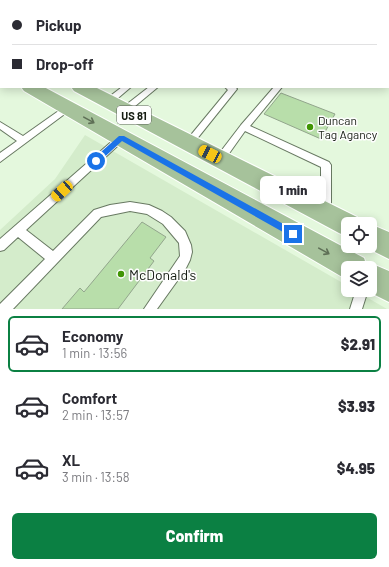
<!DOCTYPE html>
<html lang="en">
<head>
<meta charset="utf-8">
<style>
  body { margin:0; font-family:Barlow,sans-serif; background:#f2f2f3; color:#2b2b33; height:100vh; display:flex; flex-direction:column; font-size:15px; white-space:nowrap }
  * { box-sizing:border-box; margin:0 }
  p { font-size:13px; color:#7c7c81 }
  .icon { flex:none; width:22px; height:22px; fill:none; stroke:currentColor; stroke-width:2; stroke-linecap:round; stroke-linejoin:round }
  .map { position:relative; height:309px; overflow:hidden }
  .panel { display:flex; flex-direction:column; background:#fff; flex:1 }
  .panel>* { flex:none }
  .guide { position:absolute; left:0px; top:0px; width:389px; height:88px; box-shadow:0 2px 10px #0003; display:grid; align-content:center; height:88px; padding:0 12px; background:#fff }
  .tools { position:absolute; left:341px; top:217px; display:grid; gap:8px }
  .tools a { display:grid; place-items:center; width:36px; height:36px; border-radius:6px; background:#fff; box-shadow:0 2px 10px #0003; font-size:20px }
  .end { position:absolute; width:18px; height:18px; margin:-9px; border:5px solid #1a73e8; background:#fff; box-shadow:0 0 0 2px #fff }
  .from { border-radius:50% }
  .bubble { position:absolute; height:28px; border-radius:6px; background:#fff; box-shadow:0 2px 10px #0003; font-size:13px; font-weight:800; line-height:28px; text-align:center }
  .car { position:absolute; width:12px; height:24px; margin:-12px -6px; border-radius:5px; box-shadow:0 0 3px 1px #0007; background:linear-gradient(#f5c518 24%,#345 0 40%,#f5c518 0 76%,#345 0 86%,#f5c518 0) }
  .guide b { display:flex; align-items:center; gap:14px; height:38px; font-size:15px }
  .guide b+b { border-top:1px solid #e1e1e2 }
  .guide i { width:10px; height:10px; background:#2b2b33 }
  ul { padding:7px 0 0; list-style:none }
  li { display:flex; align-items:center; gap:12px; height:56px; margin:0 8px 6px; padding:0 4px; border:2px solid transparent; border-radius:6px }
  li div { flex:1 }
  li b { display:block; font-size:15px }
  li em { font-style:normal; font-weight:800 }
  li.active { border-color:#0b8043 }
  li>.icon { width:36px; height:36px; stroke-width:1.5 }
  .action { display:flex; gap:8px; margin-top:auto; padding:8px 12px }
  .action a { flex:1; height:46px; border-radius:6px; background:#0b8043; color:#fff; font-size:16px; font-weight:800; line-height:46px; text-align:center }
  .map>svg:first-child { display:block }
</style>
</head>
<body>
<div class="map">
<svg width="389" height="309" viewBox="0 0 389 309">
  <rect width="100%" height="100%" fill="#e4f8dd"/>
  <!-- built -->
  <path fill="#d4eccb" d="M85,135L348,286V290H354L387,309H0V230L55,179Z"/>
  <!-- building -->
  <path fill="#b8deaa" stroke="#92a58c" d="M281,93L335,114L321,139L264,114Z
    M142,222L166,237L150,258L154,261L118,309H62L80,288L84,292Z"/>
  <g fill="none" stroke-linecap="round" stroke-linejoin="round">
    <!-- service casing -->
    <g stroke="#687962" stroke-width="2">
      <path id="service" d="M24,0H31L23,1Z
        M33,0H41L42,1H34Z
        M52,0H59L51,1Z
        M0,11H1L0,16Z
        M0,27H1V31H0Z
        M122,87H131L111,104H105L104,102L105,100Z
        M149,87H158L128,112H122L121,110L122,108Z
        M225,87H235L237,89L192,145H186L185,143L186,141L228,90Z
        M274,87H282L250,126L329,162L331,165V212L330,215L326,217L322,215L321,212V167L245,131L223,162H217L215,159L241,125Z
        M67,105L71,108L70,110L0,162V153L17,141L0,129V122L23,136Z
        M121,135L124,136L125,138L124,140L26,230L53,251L94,210L110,205L130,202L149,205L162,211L171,217L185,231L191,245L192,252L190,260L185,270L157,309H144L180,256L179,243L163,224L147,214L130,211L101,217L13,309H0V304L45,259L18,237L4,250L0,251V239L118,136Z
        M356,290H368L362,309H350Z"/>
    </g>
    <!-- primary casing -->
    <g stroke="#fff" stroke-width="2">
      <path id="primary" d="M0,41H1V52H0Z
        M0,65H1V76H0Z
        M21,87H44L364,258L366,264L370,263L389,271V302L365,290H370V268H348V280L344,278L24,91Z
        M71,87H95L357,217L360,224H348V237L339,233L74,91Z
        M369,224H370L389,232V259L363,246H370Z"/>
    </g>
    <!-- service -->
    <use href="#service" fill="#fff" fill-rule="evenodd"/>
    <!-- primary -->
    <use href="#primary" fill="#a6c29b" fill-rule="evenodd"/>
  </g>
  <!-- one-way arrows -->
  <defs><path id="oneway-shaft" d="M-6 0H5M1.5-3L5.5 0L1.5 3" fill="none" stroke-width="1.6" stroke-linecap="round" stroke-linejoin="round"/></defs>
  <g stroke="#5e6f56">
    <use href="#oneway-shaft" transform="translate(89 120) rotate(29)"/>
    <use href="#oneway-shaft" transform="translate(324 251) rotate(29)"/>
  </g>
  <!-- route -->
  <path fill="#1a73e8" d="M119,136H124L296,231V236H290L122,141L98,163H93V159Z"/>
  <!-- markers -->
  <g fill="#419504" stroke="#fefefe" stroke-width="1.5">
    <circle cx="310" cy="127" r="4"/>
    <circle cx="121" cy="274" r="4"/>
  </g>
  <g text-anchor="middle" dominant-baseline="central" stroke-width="3" stroke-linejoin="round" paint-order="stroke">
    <!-- shield labels -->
    <rect fill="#fefefe" stroke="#5b6059" stroke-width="1" x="117" y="106" width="34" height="18" rx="3"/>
    <g font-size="11" font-weight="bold" fill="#151c12">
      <text x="134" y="115">US 81</text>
    </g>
    <!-- poi labels -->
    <g font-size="12" fill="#151c12" stroke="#fefefe" text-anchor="start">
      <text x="318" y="120">Duncan<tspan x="318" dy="14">Tag Agancy</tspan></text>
    </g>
    <!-- near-poi labels -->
    <g font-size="14" fill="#151c12" stroke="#fefefe" text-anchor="start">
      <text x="129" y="274">McDonald's</text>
    </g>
  </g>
</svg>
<div class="tools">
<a><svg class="icon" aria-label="locate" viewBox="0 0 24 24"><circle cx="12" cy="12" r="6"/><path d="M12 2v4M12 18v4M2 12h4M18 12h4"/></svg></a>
<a><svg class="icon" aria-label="layers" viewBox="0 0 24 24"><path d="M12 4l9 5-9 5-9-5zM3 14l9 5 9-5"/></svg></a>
</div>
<i class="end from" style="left:96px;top:161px"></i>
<i class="end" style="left:293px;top:234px"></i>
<div class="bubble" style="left:260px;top:176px;width:66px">1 min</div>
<i class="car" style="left:210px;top:154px;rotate:297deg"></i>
<i class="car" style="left:62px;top:191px;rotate:228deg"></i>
<div class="guide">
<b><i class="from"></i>Pickup</b>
<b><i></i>Drop-off</b>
</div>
</div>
<section class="panel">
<ul>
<li class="active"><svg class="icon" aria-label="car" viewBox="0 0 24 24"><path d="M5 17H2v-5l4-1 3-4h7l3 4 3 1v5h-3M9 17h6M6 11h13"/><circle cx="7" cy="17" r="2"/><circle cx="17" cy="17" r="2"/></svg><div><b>Economy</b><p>1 min · 13:56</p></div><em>$2.91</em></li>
<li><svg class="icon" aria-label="car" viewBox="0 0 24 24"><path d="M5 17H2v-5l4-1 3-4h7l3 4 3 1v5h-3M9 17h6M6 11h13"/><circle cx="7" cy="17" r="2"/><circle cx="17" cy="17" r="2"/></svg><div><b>Comfort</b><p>2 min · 13:57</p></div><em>$3.93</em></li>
<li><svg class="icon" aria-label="car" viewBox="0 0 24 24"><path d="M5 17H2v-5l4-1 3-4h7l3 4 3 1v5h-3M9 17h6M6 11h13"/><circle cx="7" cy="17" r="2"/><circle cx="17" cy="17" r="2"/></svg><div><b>XL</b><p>3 min · 13:58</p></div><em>$4.95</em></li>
</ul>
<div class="action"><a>Confirm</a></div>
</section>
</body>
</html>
